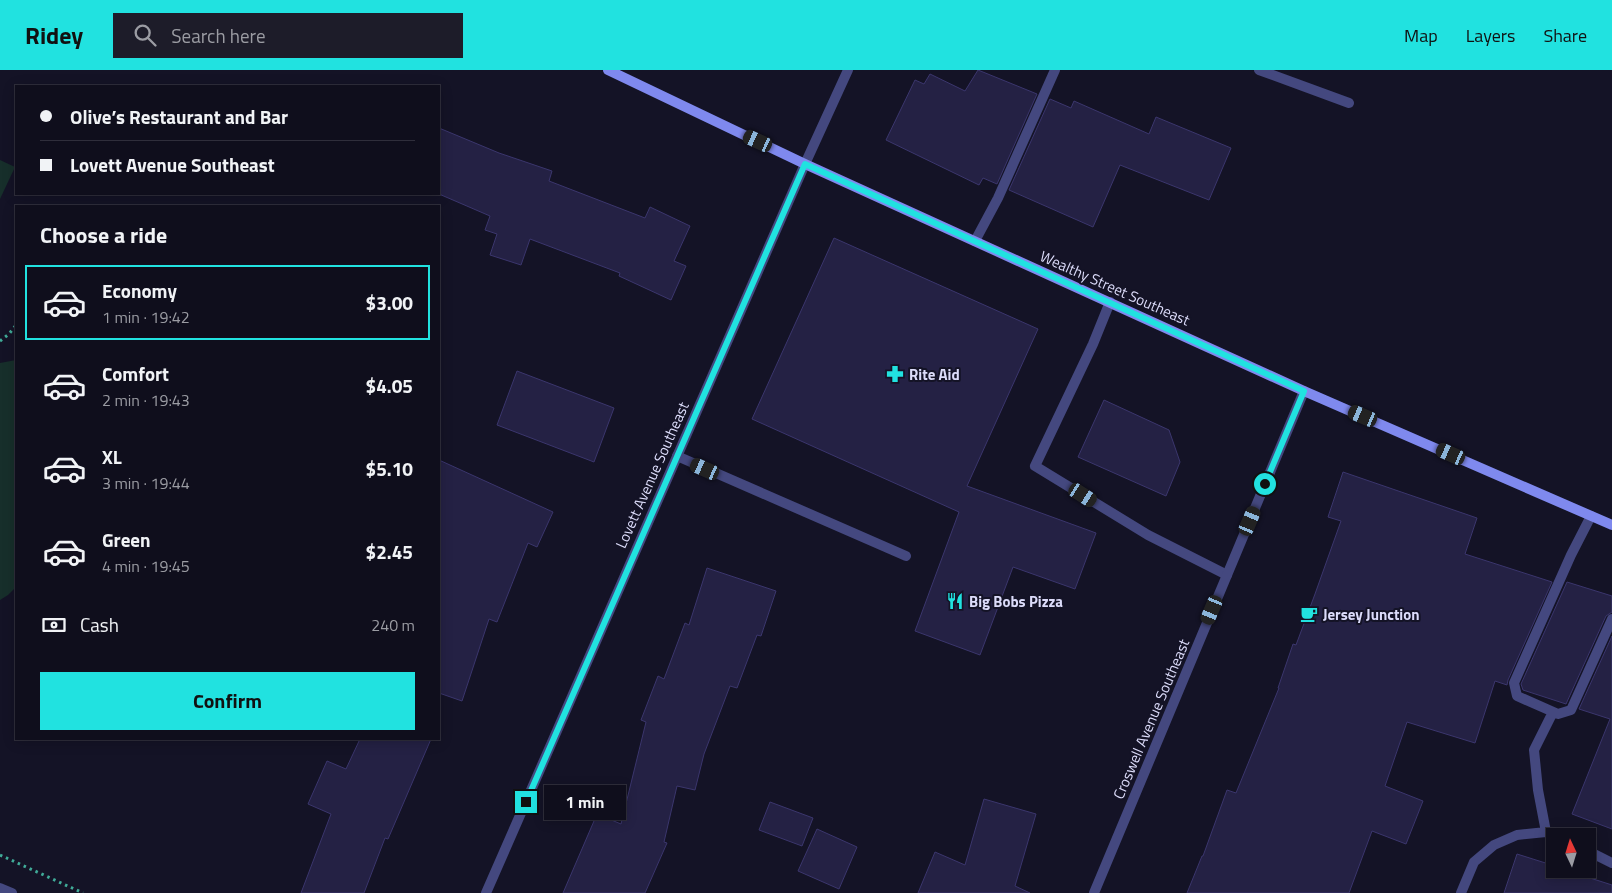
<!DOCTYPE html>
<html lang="en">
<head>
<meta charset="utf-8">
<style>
  body { margin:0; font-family:"Titillium Web",sans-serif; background:#1d1c29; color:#f1f3f6; height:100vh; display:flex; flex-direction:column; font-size:19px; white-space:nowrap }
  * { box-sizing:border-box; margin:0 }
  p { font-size:16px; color:#9b9ca3 }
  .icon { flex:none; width:28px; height:28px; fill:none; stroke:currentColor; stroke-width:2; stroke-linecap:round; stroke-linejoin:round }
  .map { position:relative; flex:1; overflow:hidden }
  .drawer { position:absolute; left:15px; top:135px; width:425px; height:535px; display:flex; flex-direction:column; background:#0f0e1c; border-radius:0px; box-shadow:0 2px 12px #0003,0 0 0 1px #2f2e3b }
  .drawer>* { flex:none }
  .hud { position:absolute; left:15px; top:15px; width:425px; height:110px; border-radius:0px; box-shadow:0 2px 12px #0003,0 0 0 1px #2f2e3b; display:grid; align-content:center; height:110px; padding:0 25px; background:#0f0e1c }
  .needle { width:32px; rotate:356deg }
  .fabs { position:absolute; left:1546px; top:758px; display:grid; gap:10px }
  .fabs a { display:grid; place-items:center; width:50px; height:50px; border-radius:0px; background:#0f0e1c; box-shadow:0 2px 12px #0003,0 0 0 1px #2f2e3b; font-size:25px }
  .end { position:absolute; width:22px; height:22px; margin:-11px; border:6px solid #21e2e0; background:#111; box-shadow:0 0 0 2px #111 }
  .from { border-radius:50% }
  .bubble { position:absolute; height:35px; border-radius:0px; background:#0f0e1c; box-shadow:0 2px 12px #0003,0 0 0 1px #2f2e3b; font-size:16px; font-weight:700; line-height:35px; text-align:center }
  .car { position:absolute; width:15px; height:30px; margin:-15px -8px; border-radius:6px; box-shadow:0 0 4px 1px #0007; background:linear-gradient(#222 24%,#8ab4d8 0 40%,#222 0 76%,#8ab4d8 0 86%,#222 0) }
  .hud b { display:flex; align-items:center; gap:18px; height:48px; font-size:19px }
  .hud b+b { border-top:1px solid #2f2e3b }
  .hud i { width:12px; height:12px; background:#f1f3f6 }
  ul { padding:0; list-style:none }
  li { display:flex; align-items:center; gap:15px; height:75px; margin:0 10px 8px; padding:0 15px; border:2px solid transparent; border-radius:0px }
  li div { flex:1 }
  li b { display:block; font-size:19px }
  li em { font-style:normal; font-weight:700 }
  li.on { border-color:#21e2e0 }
  li>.icon { width:45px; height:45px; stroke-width:1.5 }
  h2 { padding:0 25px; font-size:22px; line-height:60px }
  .pay { display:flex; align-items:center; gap:12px; height:55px; padding:0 25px; font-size:19px }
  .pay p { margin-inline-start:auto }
  .primary-button { display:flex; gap:10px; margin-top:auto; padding:10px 25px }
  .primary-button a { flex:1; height:58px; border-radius:0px; background:#21e2e0; color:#111; font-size:20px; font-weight:700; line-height:58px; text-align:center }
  header { display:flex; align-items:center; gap:30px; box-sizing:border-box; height:70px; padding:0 25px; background:#21e2e0; color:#111 }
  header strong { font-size:24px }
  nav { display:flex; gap:28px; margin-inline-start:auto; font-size:18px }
  .search { width:350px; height:45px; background:#1d1c29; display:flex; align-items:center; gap:12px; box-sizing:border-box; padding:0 18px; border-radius:0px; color:#9b9ca3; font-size:19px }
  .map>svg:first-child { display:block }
</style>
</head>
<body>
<header>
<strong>Ridey</strong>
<div class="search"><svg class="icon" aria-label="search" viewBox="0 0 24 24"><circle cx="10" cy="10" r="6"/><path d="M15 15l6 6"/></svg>Search here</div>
<nav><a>Map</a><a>Layers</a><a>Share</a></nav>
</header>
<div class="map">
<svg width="1612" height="823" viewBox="0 0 1612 823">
  <rect width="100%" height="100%" fill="#141326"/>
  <!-- garden -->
  <path fill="#172f2b" d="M0,90L15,97L0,129Z
    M16,290V517L8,525L0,530V293Z"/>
  <!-- building -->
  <path fill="#242144" stroke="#3b366d" d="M978,0L1037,24L997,114L983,108L979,115L886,70L915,10L924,14L930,4L965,21Z
    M1050,29L1071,38L1074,31L1149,64L1156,47L1231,78L1209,130L1120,95L1093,157L1009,120Z
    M439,58L499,83L552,101L549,111L645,148L650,137L690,156L674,191L686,196L671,230L619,206L620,203L530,169L521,195L490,185L497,164L485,160L490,146L439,124Z
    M834,168L1038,259L967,416L1096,463L1075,519L1013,497L980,585L915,561L959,442L752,349Z
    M517,301L614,338L594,392L497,355Z
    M1104,330L1169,360L1180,392L1166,426L1078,387Z
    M439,390L553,442L537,477L528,473L497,552L489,549L462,631L439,623Z
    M1343,402L1477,448L1465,484L1552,512L1508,610L1507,615L1495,611L1475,673L1407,652L1385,716L1423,731L1406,774L1372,761L1349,823H1187L1202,786H1203L1227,720L1236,723L1279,618H1278L1293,574L1296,575L1315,524L1341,451L1328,447Z
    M707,498L776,521L761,566L757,565L737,618L730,616L704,684L695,720L677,716L664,772L667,773L645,823H563L597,744L621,754L646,652L641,650L658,606L664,609L685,553L689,555Z
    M1567,512L1612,526V542L1606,546L1566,634L1523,620L1521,614Z
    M1612,566V759L1572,744L1610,649L1579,639Z
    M360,669H431L388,769L385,768L364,823H301L331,744L308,734L327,691L346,699Z
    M984,729L1036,744L1015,816L1030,823H918L935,782L965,795Z
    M770,732L813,748L802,776L759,760Z
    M817,759L857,777L839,819L798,801Z
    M1517,784L1555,796V799H1562L1612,815V823H1504Z"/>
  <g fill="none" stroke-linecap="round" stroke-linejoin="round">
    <!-- path -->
    <path stroke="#40ab98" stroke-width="3" stroke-dasharray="2.5 4" stroke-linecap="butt" d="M0,271L9,264L16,255
      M0,785L83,823"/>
    <!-- service -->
    <path stroke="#44487f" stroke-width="10" d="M1259,0L1349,33
      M975,171L998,128L1055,0
      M1110,232L1093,274L1035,396L1148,465L1227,505
      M677,386L906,486
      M1591,446L1571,485L1514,613L1517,626L1558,644L1571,640L1612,549
      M1546,762L1538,720L1534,680L1553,642
      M1588,781L1612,793
      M0,818L12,823
      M1461,823L1474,792L1494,775L1517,765L1546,762L1556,766"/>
    <!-- minor -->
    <path stroke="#44487f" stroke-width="10" d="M486,823L805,94L848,0
      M1094,823L1304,321"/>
    <!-- secondary -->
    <path stroke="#7f89ee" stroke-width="10" d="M608,0L805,94L1304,321L1612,455"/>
  </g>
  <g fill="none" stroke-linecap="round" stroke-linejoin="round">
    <!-- route -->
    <path stroke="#21e2e0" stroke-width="6" d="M526,732L805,94L1304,321L1265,414"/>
  </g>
  <!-- icons -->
  <defs>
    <g id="pharmacy-bare" transform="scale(1.35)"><path d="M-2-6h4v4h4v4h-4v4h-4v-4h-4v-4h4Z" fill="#21e2e0" stroke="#141326" stroke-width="2.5" paint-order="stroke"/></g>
    <g id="restaurant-bare" transform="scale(1.35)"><path d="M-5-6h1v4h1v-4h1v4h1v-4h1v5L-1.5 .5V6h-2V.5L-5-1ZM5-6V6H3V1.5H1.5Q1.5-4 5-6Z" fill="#21e2e0" stroke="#141326" stroke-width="2.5" paint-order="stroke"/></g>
    <g id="cafe-bare" transform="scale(1.35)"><path d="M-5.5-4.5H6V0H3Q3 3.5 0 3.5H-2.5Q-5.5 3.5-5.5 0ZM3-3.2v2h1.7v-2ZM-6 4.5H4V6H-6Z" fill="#21e2e0" stroke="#141326" stroke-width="2.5" paint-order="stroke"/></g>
  </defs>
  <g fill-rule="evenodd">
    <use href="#pharmacy-bare" x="895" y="304"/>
    <use href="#restaurant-bare" x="955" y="531"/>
    <use href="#cafe-bare" x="1309" y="544"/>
  </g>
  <g text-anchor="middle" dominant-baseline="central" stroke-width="4" stroke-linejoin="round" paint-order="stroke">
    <!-- street labels -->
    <g font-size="15" fill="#dcdcfa" stroke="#141326">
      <text transform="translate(1115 218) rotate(24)">Wealthy Street Southeast</text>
      <text transform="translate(652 405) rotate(-66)">Lovett Avenue Southeast</text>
      <text transform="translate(1151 649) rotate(-67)">Croswell Avenue Southeast</text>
    </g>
    <!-- poi labels -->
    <g font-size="15" font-weight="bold" fill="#dcdcfa" stroke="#141326" text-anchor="start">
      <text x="909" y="304">Rite Aid</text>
      <text x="969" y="531">Big Bobs Pizza</text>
      <text x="1323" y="544">Jersey Junction</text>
    </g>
  </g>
</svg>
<div class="fabs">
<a><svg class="needle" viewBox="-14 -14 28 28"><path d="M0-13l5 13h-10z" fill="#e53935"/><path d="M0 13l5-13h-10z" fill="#9b9ca3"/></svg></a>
</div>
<i class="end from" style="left:1265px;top:414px"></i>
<i class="end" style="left:526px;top:732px"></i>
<div class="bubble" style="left:544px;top:715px;width:82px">1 min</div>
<i class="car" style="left:758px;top:71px;rotate:295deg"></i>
<i class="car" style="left:1363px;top:346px;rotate:293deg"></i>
<i class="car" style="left:1451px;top:384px;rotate:294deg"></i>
<i class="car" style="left:705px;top:399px;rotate:294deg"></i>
<i class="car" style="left:1083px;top:425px;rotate:122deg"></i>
<i class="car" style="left:1250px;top:451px;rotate:23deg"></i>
<i class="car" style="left:1212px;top:540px;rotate:203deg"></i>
<div class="hud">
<b><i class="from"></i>Olive’s Restaurant and Bar</b>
<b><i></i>Lovett Avenue Southeast</b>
</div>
<section class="drawer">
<h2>Choose a ride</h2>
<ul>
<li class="on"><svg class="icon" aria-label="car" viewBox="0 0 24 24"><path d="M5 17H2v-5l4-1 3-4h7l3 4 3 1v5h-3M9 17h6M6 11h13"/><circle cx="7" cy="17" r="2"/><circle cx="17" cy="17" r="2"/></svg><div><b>Economy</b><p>1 min · 19:42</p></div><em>$3.00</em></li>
<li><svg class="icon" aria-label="car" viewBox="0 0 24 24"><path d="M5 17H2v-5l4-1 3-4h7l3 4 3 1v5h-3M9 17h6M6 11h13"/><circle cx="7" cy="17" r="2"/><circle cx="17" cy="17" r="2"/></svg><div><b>Comfort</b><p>2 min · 19:43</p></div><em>$4.05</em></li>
<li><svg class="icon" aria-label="car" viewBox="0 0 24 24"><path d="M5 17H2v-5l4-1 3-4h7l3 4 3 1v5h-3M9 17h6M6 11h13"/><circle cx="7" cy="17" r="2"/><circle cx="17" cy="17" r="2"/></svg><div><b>XL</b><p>3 min · 19:44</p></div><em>$5.10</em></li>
<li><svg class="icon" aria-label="car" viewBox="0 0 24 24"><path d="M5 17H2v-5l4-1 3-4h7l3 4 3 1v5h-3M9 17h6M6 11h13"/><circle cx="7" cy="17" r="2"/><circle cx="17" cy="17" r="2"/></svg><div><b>Green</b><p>4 min · 19:45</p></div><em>$2.45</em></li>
</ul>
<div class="pay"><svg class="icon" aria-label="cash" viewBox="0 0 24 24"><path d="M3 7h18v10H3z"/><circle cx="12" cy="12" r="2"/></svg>Cash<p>240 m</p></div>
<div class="primary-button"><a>Confirm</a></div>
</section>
</div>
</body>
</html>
